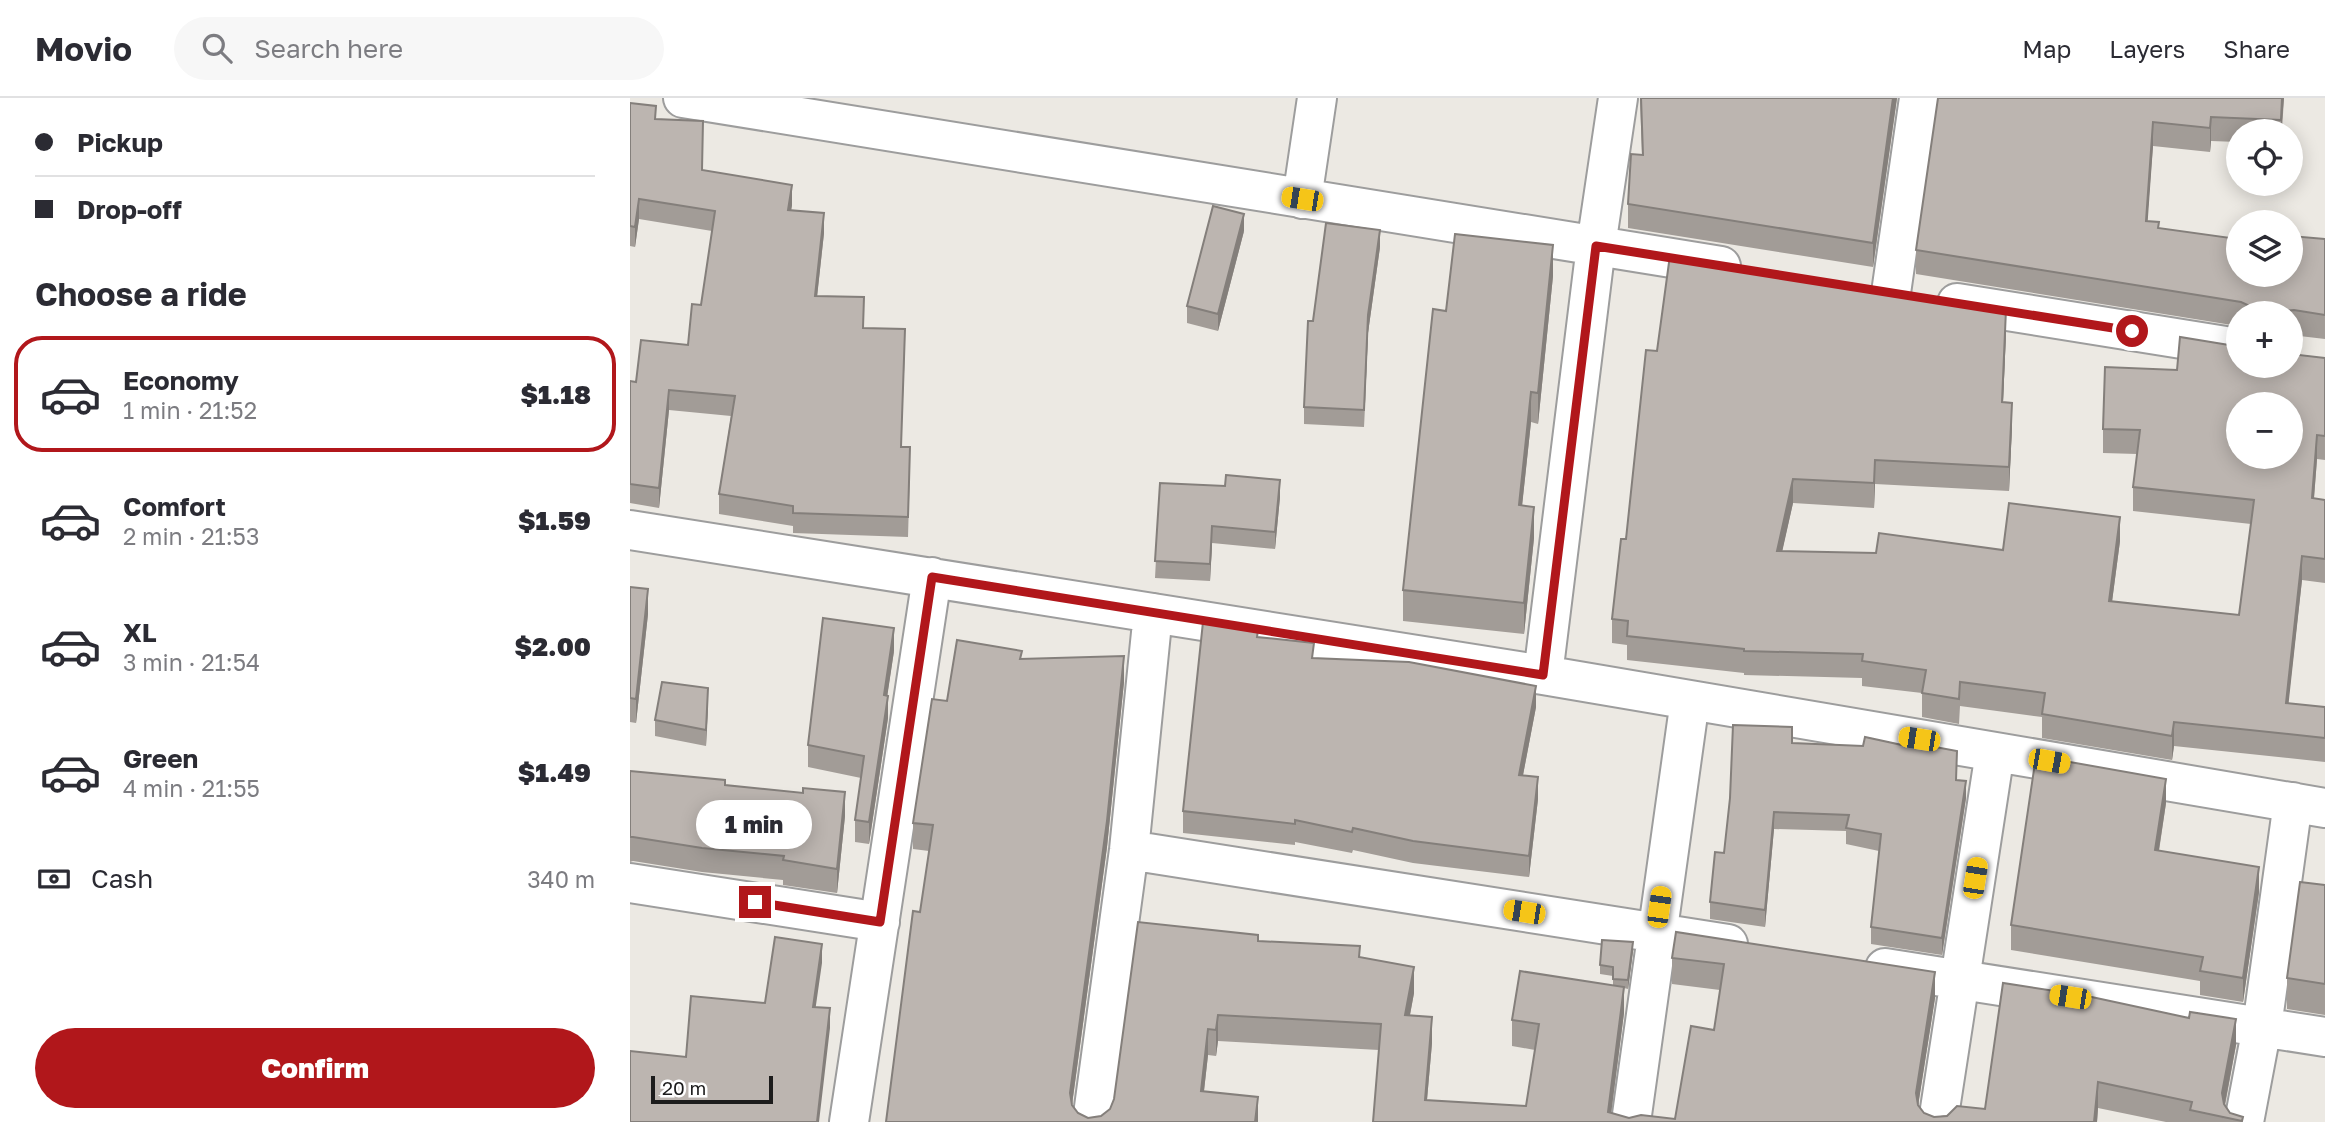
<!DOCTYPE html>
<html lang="en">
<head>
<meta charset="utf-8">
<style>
  body { margin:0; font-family:"Golos Text",sans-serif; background:#f7f7f7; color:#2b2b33; height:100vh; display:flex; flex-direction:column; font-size:26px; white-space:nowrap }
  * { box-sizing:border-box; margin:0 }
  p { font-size:23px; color:#7c7c81 }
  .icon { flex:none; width:38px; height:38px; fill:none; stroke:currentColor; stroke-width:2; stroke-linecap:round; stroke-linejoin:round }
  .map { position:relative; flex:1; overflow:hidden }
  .panel { display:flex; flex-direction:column; background:#fff; width:630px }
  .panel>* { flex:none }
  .guide { display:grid; align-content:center; height:154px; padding:0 35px; background:#fff }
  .tools { position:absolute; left:1596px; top:21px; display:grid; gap:14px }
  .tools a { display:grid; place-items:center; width:77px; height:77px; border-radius:50%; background:#fff; box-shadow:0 4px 18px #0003; font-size:35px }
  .scale { position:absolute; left:21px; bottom:18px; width:122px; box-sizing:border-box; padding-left:7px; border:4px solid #1c1c1c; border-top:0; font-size:19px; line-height:24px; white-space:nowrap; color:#1c1c1c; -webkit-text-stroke:5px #fff; paint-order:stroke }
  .end { position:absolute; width:32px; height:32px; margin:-16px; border:9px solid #b1171b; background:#fff; box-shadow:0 0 0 4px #fff }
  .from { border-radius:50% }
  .bubble { position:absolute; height:49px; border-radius:24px; background:#fff; box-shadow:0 4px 18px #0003; font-size:23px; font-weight:800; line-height:49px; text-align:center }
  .car { position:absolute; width:21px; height:42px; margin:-21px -10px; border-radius:9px; box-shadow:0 0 5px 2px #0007; background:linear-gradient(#f5c518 24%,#345 0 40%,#f5c518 0 76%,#345 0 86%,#f5c518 0) }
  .guide b { display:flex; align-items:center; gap:24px; height:66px; font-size:26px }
  .guide b+b { border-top:2px solid #e1e1e2 }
  .guide i { width:18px; height:18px; background:#2b2b33 }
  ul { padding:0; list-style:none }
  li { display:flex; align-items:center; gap:21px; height:116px; margin:0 14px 10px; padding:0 21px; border:4px solid transparent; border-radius:28px }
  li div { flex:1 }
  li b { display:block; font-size:26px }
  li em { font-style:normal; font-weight:800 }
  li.selected { border-color:#b1171b }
  li>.icon { width:63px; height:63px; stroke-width:1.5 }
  h2 { padding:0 35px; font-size:32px; line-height:84px }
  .pay { display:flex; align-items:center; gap:18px; height:77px; padding:0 35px; font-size:26px }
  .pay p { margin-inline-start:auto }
  .button { display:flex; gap:14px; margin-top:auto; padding:14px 35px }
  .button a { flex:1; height:80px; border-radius:42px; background:#b1171b; color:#fff; font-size:28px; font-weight:800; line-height:80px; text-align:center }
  header { display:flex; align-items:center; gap:42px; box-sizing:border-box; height:98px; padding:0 35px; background:#fff; border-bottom:2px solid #e1e1e2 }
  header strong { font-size:33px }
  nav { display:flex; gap:38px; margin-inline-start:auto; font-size:24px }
  .search { width:490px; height:63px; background:#f7f7f7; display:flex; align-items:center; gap:18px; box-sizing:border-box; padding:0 24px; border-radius:38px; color:#7c7c81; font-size:26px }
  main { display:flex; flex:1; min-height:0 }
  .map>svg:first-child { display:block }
</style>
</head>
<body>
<header>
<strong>Movio</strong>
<div class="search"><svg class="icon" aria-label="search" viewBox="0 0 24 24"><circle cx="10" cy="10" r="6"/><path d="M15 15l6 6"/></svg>Search here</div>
<nav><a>Map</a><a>Layers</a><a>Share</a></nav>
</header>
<main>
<section class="panel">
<div class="guide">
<b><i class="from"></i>Pickup</b>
<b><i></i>Drop-off</b>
</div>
<h2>Choose a ride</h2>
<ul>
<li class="selected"><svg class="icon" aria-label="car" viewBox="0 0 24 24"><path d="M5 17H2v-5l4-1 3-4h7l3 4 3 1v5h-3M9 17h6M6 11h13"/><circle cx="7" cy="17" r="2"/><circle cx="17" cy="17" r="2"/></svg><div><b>Economy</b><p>1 min · 21:52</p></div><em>$1.18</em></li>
<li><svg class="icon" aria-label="car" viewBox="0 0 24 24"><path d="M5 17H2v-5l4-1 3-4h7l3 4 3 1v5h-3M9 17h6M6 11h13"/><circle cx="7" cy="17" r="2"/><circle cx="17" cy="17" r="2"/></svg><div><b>Comfort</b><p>2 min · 21:53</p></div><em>$1.59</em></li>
<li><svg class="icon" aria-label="car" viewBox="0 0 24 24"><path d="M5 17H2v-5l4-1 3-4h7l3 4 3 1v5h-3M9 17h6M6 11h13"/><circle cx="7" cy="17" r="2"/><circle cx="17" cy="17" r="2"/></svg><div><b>XL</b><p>3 min · 21:54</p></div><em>$2.00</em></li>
<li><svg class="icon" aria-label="car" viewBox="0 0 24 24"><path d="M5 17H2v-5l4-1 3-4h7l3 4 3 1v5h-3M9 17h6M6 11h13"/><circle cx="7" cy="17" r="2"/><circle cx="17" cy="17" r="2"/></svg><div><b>Green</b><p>4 min · 21:55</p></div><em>$1.49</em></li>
</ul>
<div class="pay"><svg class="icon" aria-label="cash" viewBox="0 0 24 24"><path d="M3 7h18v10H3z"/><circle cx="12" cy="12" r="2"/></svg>Cash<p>340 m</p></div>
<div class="button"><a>Confirm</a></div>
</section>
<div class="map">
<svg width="1695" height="1024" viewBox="0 0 1695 1024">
  <rect width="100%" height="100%" fill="#ece9e3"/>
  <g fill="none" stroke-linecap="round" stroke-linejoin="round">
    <!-- minor casing -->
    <g stroke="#9d9d9d" stroke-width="42">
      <path id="minor" d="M53,0L1091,168
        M672,101L687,0
        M1261,195L1289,0
        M1327,205L1608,250
        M0,432L913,577L1695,710
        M913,577L966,148L988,0
        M499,752L1098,846
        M0,785L250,824
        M1255,870L1695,939
        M219,1024L302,479
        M462,1024L499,752L523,515
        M1001,1024L1060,602
        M1308,1024L1365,654
        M1614,1024L1632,929L1663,704"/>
    </g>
    <!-- minor -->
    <use href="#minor" stroke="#fff" stroke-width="38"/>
  </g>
  <!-- wall -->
  <path fill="#a29c97" d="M1010,0H1267L1243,169L998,130V106L1012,57Z
    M1308,0H1654L1652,33H1608V44L1581,43L1580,54L1523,48L1517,123L1608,177L1695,141V241L1661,237V215H1608V228L1286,176V152Z
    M0,5L26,21L72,72L162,107L161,112L194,135L187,198L234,230L275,251L271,349L280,369L278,439L163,435V428L89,416V396L101,318L39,312L29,410L0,405V283L6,284L58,247L71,207L82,133L9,121L5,149L0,148Z
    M614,133L588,233L557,225V208Z
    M750,149L738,235L734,329L674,326V309L683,223Z
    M923,178L908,326L901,324L892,407L904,440L894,536L773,523V492L816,213Z
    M1376,235L1373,304L1382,329L1379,393L1245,386L1244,410L1163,405L1152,453L1246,455L1373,452L1490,443L1482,503L1609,517L1621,426L1503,413V389L1507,356L1473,355V331L1547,272L1605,248L1695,260V362L1687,361L1684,401L1695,402V485L1672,482L1658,605L1695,609V664L1544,648L1542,662L1412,640V619L1330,608L1329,626L1292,619V595L1232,588V580L1114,577V575L997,562V547L982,545V521L1027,253Z
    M530,385L650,399L645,451L582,445L580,483L525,480Z
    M0,489L18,516L6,625L0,624Z
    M628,539L684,560L906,609L893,677L908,701L899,779L783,765L723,752L722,755L665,744V747L553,735V713Z
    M264,553L257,598L258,620L239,746L225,744V722L231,680L178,669V647Z
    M392,561L494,584L477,749L442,1007L448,1015L458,1020L471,1018L480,1011L628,843L730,859L784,895L780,917L802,945L797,1002L896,1008L905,952L882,948V922L983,887V878L970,876V867L1003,853L998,891L994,890V915L981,1015L999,1020L1045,1021L1084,932L1090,892L1042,886V860L1046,834L1305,900L1288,1007L1294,1015L1304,1019L1355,1011L1606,947L1595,1008L1600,1015L1613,1024H1536L1468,1010L1467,1024H743L749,952L588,943L586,958L578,957L574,993L628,1024H256L290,814L299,753L283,751V725L317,603Z
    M78,606L76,648L25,638V622Z
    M1162,645L1326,683L1336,700L1312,857L1241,846V829L1249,753L1216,746V733L1144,731L1135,829L1080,821V804L1094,755Z
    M0,673L95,687L215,718L207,795L153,787V782L72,774L3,763L0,764Z
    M1536,705L1529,753L1629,794L1613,904L1570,897V883L1381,852V827Z
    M1695,787V917L1657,911V880Z"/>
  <!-- shaded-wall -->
  <path fill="#847f7b" d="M1263,0H1267L1243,169V145Z
    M1652,0H1654L1651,33V22Z
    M1581,19V43L1580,54V30Z
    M1523,24V48L1516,147V123Z
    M162,87V107L158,132V112Z
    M9,101V121L5,149V129Z
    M194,115V135L185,218V198Z
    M614,116V133L588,233V216Z
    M750,132V149L738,235L734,329L738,217Z
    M923,147V178L908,326V295Z
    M1376,211V235L1372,328V304Z
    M39,292V312L29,410V390Z
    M901,294V324L889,437V407Z
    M1382,305V329L1379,393V369Z
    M1687,337V361L1682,424V400Z
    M1245,362V386L1244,410V385Z
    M1163,381V405L1147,477V453Z
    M650,382V399L645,451V434Z
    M904,409V440L894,536V505Z
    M1490,419V443L1479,527V503Z
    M582,428V445L580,483V466Z
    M1672,458V482L1656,629V605Z
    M18,491V516L6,625V601Z
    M264,530V553L254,620V597Z
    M494,558V584L477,749L440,1021V995Z
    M906,588V609L889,698V677Z
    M78,590V606L76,648V632Z
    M258,598V620L239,746V724Z
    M1544,624V648L1542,662V638Z
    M908,679V701L899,779V758Z
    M1536,681V705L1525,777V752Z
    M1336,683V700L1312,857V840Z
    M215,694V718L207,795V771Z
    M1144,714V731L1135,829V812Z
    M1629,769V794L1613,904V880Z
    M1003,844V853L998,891V882Z
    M192,846V865L183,928V909Z
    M784,869V895L775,943V917Z
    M1305,874V900L1286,1021V995Z
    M994,889V915L980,1024L978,1014Z
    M200,910V930L189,1024H187Z
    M588,917V943L586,958V932Z
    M802,919V945L795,1024V1002Z
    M1606,921V947L1592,1021V995Z
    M578,931V957L571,1019V993Z
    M1468,984V1010L1467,1024H1464Z
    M628,999V1024H625Z"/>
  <!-- building -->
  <path fill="#bcb5b0" stroke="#847f7b" stroke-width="2" fill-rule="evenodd" d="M1011,0H1263L1243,145L998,106L1001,56L1013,57Z
    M1308,0H1652L1651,22L1581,19L1580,30L1523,24L1516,123L1529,124L1528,130L1608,141V177H1661V138L1695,141V217L1664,212L1654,213L1651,215H1626L1622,209L1611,204L1286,152Z
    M0,5L26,8L25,21L73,23L72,72L162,87L158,112L194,115L185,198L234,199L233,230L275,231L271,349H280L278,419L163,415V408L89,396L105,298L39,292L29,390L0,386V283L6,284L11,242L58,247L62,206L71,207L85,113L9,101L5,129L0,128Z
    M583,108L614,116L588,216L557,208Z
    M696,125L750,132L738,217L734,312L674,309L678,223H683Z
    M825,136L923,147L908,295L901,294L889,407L904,409L894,505L773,492L803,211L816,213Z
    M1040,157L1376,211L1372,304L1382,305L1379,369L1245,362L1244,385L1163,381L1147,453L1246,455L1249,435L1373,452L1379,405L1490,419L1479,503L1609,517L1624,402L1503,389L1510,332L1473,331L1475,269L1547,272L1550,239L1605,248L1608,247V268H1661V256L1695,260V338L1687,337L1682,400L1695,402V461L1672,458L1656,605L1695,609V640L1544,624L1542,638L1412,616L1415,595L1330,584L1329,601L1292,595L1296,572L1232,563L1233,556L1114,553V551L997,538L998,523L982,521L991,441H996L1016,252L1027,253ZM1608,306H1661V359H1608Z
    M596,377L650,382L645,434L582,428L580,466L525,463L530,385L595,388Z
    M0,489L18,491L6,601L0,600Z
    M193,520L264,530L254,597L258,598L239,724L225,722L234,658L178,647Z
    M573,524L628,532L627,539L684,545L682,560L779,564L906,588L889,677L908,679L899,758L783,743L723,730L722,734L665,722V726L553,713Z
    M327,542L392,553L390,561L494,558L477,723L440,995L442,1007L448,1015L458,1020L471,1018L480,1011L484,1001L508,824L628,837V843L730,848L729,859L784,869L775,917L802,919L795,1002L896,1008L909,926L882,922L890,873L994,889L978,1014L999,1020L1011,1017L1045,1021L1061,928L1084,932L1094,866L1042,860L1046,834L1305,874L1286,995L1288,1007L1294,1015L1304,1019L1317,1018L1327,1008L1355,1011L1373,885L1457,898L1559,920L1560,914L1606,921L1592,995L1594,1006L1600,1015L1613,1019L1612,1023L1560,1012L1562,1004L1468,984L1464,1024H743L751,926L588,917L586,932L578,931L571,993L628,999L625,1024H256L283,813L290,814L303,727L283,725L302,601L317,603Z
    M32,584L78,590L76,632L25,622Z
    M1103,627L1162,629V645L1233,648L1235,639L1272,647L1273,643L1327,653L1326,682L1336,683L1312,840L1241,829L1251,736L1216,730L1219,717L1144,714L1135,812L1080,804L1085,754L1094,755L1100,700Z
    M1406,658L1536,681L1525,752L1629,769L1613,880L1570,873L1573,859L1381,827Z
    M0,673L95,682V687L173,695V690L215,694L207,771L153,762L154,758L72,750L3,739H0Z
    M1670,784L1695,787V886L1657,880Z
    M145,839L192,846L183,909L200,910L187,1024H0V953L56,959L61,898L135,905Z
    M972,842L1003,844L998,882L983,881V869L970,867Z"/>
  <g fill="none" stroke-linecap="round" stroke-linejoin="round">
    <!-- route -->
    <path stroke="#b1171b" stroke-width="9" d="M125,804L250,824L302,479L913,577L966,148L1502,233"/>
  </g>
</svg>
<div class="tools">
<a><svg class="icon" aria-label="locate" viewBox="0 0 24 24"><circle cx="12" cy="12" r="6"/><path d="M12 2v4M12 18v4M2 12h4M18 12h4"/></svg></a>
<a><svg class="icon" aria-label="layers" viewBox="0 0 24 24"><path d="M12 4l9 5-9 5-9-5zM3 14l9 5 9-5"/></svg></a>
<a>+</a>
<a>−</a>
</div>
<div class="scale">20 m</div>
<i class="end from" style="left:1502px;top:233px"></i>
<i class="end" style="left:125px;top:804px"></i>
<div class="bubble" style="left:66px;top:702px;width:116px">1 min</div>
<i class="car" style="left:672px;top:101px;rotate:279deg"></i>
<i class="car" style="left:1289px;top:641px;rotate:279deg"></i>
<i class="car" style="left:1419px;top:663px;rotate:100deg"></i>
<i class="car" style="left:1345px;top:780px;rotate:9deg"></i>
<i class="car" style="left:1029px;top:809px;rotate:8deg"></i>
<i class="car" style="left:894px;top:814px;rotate:279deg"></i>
<i class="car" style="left:1440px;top:899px;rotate:279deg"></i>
</div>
</main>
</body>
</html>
